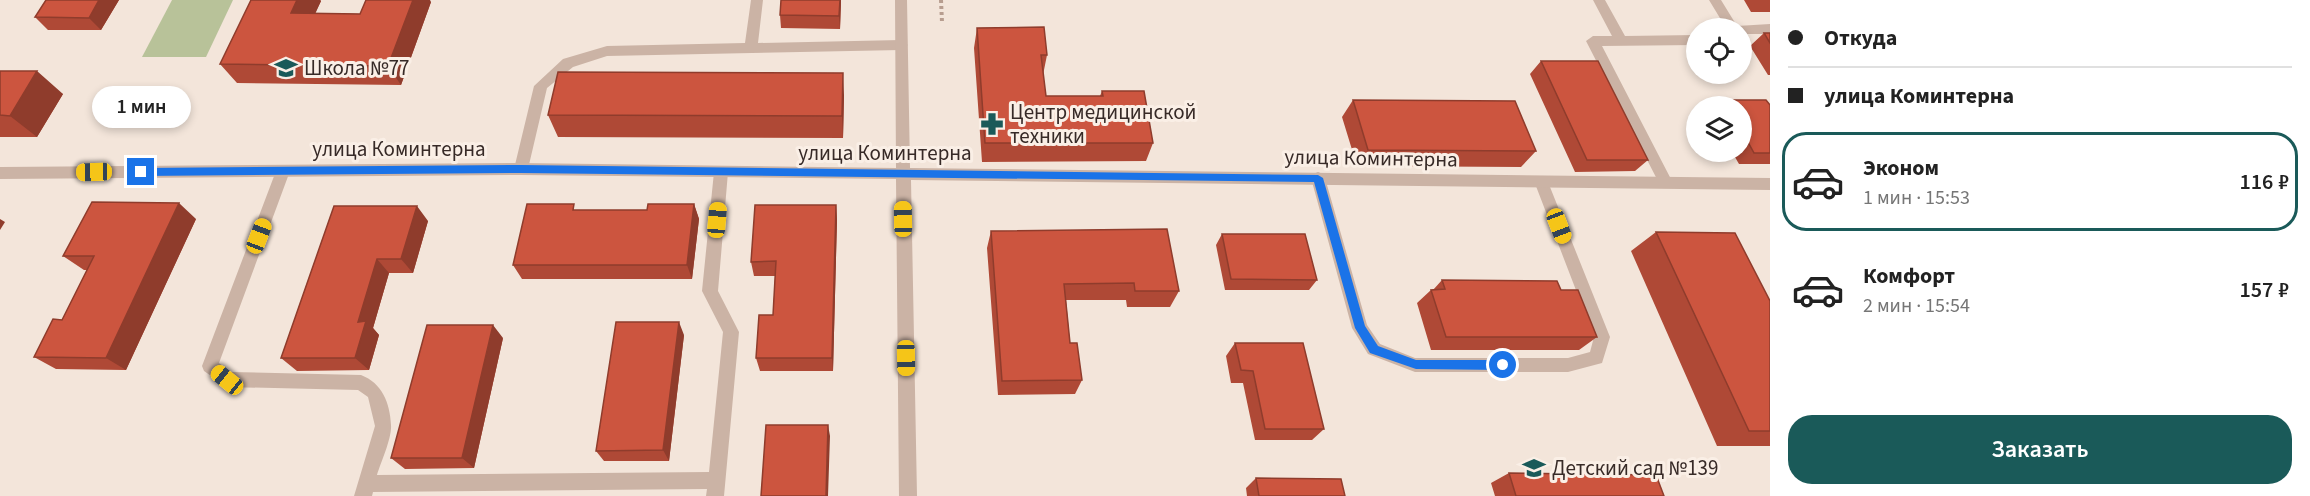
<!DOCTYPE html>
<html lang="ru">
<head>
<meta charset="utf-8">
<style>
  body { margin:0; font-family:"Source Sans 3",sans-serif; background:#f6f6f6; color:#222; height:100vh; display:flex; flex-direction:column; font-size:22px; white-space:nowrap }
  * { box-sizing:border-box; margin:0 }
  p { font-size:20px; color:#767676 }
  .icon { flex:none; width:33px; height:33px; fill:none; stroke:currentColor; stroke-width:2; stroke-linecap:round; stroke-linejoin:round }
  .map { position:relative; flex:1; overflow:hidden }
  .details { display:flex; flex-direction:column; background:#fff; width:540px }
  .details>* { flex:none }
  .hud { display:grid; align-content:center; height:132px; padding:0 18px; background:#fff }
  .fabs { position:absolute; left:1686px; top:18px; display:grid; gap:12px }
  .fabs a { display:grid; place-items:center; width:66px; height:66px; border-radius:50%; background:#fff; box-shadow:0 3px 9px #0003; font-size:30px }
  .end { position:absolute; width:27px; height:27px; margin:-14px; border:8px solid #1a73e8; background:#fff; box-shadow:0 0 0 3px #fff }
  .from { border-radius:50% }
  .bubble { position:absolute; height:42px; border-radius:21px; background:#fff; box-shadow:0 3px 9px #0003; font-size:20px; font-weight:600; line-height:42px; text-align:center }
  .car { position:absolute; width:18px; height:36px; margin:-18px -9px; border-radius:8px; box-shadow:0 0 4px 2px #0007; background:linear-gradient(#f5c518 24%,#345 0 40%,#f5c518 0 76%,#345 0 86%,#f5c518 0) }
  .hud b { display:flex; align-items:center; gap:21px; height:57px; font-size:22px }
  .hud b+b { border-top:2px solid #e0e0e0 }
  .hud i { width:15px; height:15px; background:#222 }
  ul { padding:0; list-style:none }
  li { display:flex; align-items:center; gap:18px; height:99px; margin:0 12px 9px; padding:0 6px; border:3px solid transparent; border-radius:24px }
  li div { flex:1 }
  li b { display:block; font-size:22px }
  li em { font-style:normal; font-weight:600 }
  li.on { border-color:#1a5a59 }
  li>.icon { width:54px; height:54px; stroke-width:1.5 }
  .button { display:flex; gap:12px; margin-top:auto; padding:12px 18px }
  .button a { flex:1; height:69px; border-radius:24px; background:#1a5a59; color:#fff; font-size:24px; font-weight:600; line-height:69px; text-align:center }
  main { display:flex; flex:1; min-height:0 }
  .map>svg:first-child { display:block }
</style>
</head>
<body>
<main>
<div class="map">
<svg width="1770" height="496" viewBox="0 0 1770 496">
  <rect width="100%" height="100%" fill="#f3e5da"/>
  <!-- green -->
  <path fill="#b8c299" d="M172,0H233L206,57H142Z"/>
  <g fill="none" stroke-linecap="round" stroke-linejoin="round">
    <!-- path -->
    <path stroke="#b79d8f" stroke-width="4" stroke-dasharray="3 3" stroke-linecap="butt" d="M941,0L942,22"/>
    <!-- service -->
    <path fill="#cbb3a5" fill-rule="evenodd" d="M751,0H763L758,43L901,40L908,45L901,50L607,56L573,67L547,88L528,169L526,173H516L514,169L534,86L563,59L607,46L745,43Z
      M1593,0H1605L1625,36L1696,35V45L1602,46L1673,183L1671,187H1661L1586,41L1593,36H1612Z
      M1709,0H1721L1737,26L1770,24V34H1742V28H1726Z
      M283,165L288,167L290,171L219,363L230,372L361,375C382,383 390,403 391,425C392,438 381,462 377,475L709,472L723,332L702,291L714,172L716,168H726L728,172L718,291L739,332L724,496H706L707,489L373,492L372,496H354L375,426L368,397L358,390L227,387L204,371L202,366L276,171L278,167Z
      M1318,172L1323,174L1325,178L1367,325L1380,344L1415,358H1568L1590,352L1594,337L1534,181L1536,177H1546L1610,337L1602,363L1568,372H1415L1368,354L1352,328L1311,178L1313,174Z"/>
    <!-- minor -->
    <path fill="#cbb3a5" fill-rule="evenodd" d="M895,0H907L910,168L1770,178V190L911,180L917,496H899L896,179L521,175L0,179V167L521,163L896,168Z"/>
  </g>
  <!-- wall -->
  <path fill="#af4936" d="M46,0H119L101,30H48L35,17Z
    M297,0H320L321,1L315,13L360,14L431,2L401,85L237,83L220,64Z
    M841,0L840,29L781,28L780,15Z
    M1744,0H1770V12H1751Z
    M977,28L1047,55L1043,75L1046,96H1100L1102,91L1153,143L1146,161L982,162L974,48Z
    M1764,33L1770,43V75H1768L1750,46Z
    M1541,61L1648,160L1635,171L1575,172L1530,74Z
    M0,71L63,94L37,137H0Z
    M844,95L843,138L558,137L548,115Z
    M1353,100L1536,151L1521,167L1357,166L1342,117Z
    M1724,100L1770,105V164H1739L1732,152H1742V106H1716Z
    M694,204L699,219L692,279H522L513,265L577,210H647Z
    M836,205L837,220L833,371H760L756,358L773,315L775,276H754L751,262Z
    M334,206L428,221L413,273H389L373,328L379,335L369,370L297,371L281,358Z
    M196,219L126,370L56,369L34,357L62,320L87,270H84L63,256Z
    M991,231L1179,291L1170,307H1127L1126,300H1066L1070,343L1082,380L1075,394L998,395L987,248Z
    M1656,232L1770,301V446H1717L1631,251Z
    M1222,234L1317,280L1309,290H1225L1216,245Z
    M1442,280L1561,290L1597,337L1579,350H1431L1417,303L1431,290H1433Z
    M684,335L669,461H604L596,451Z
    M503,338L474,468L405,469L391,458Z
    M1235,343L1324,429L1312,440H1255L1243,383H1231L1226,356Z
    M1509,473L1664,496H1495L1491,483Z
    M1256,478L1345,496H1247L1246,488Z"/>
  <!-- shaded-wall -->
  <path fill="#8f3c2c" d="M99,0H119L101,30L89,18Z
    M297,0H320L321,1L306,34L291,13Z
    M413,0H430L431,2L401,85L388,66Z
    M840,0H841L840,29L839,16Z
    M37,71L63,94L37,137L10,116Z
    M843,73L844,95L843,138L842,116Z
    M179,203L196,219L126,370L106,358Z
    M694,204L699,219L692,279L687,265Z
    M836,205L837,220L833,371L832,358Z
    M417,206L428,221L413,273L401,259Z
    M0,219L5,222L0,230Z
    M377,259L389,273L373,328L379,335L369,370L355,358L358,322Z
    M679,322L684,335L669,461L663,450Z
    M493,325L503,338L474,468L462,458Z
    M828,425L830,436L828,496H826Z"/>
  <!-- building -->
  <path fill="#cc553f" stroke="#8f3c2c" stroke-width="1.5" d="M46,0H99L89,18L35,17Z
    M251,0H297L291,13L360,14L366,0H413L388,66L220,64Z
    M781,0H840L839,16L780,15Z
    M1044,27L1047,55H1041L1046,96H1103L1102,91H1144L1153,143H985L977,28Z
    M1764,33H1770V43Z
    M1541,61H1598L1648,160H1587Z
    M0,71H37L10,116L0,115Z
    M558,72L843,73L842,116L548,115Z
    M1353,100L1515,101L1536,151L1368,150Z
    M1724,100H1766L1770,105V153H1754L1742,131V106H1727Z
    M92,202L179,203L106,358L34,357L53,319L62,320L94,256H63Z
    M527,204H574L573,210H647L648,204H694L687,265H513Z
    M755,205H836L832,358H756L759,315H773L776,261L751,262Z
    M334,206H417L401,259H377L358,322L366,321L355,358H281Z
    M1167,229L1179,291H1135L1134,283L1064,284L1070,343H1077L1082,380L1002,381L991,231Z
    M1656,232L1735,233L1770,301V431H1749Z
    M1222,234H1305L1317,280L1231,279Z
    M1442,280L1557,281L1561,290H1578L1597,337H1446L1431,290L1445,289Z
    M616,322H679L663,450L596,451Z
    M427,325H493L462,458H391Z
    M1235,343H1303L1324,429H1265L1253,371L1241,370Z
    M766,425H828L826,496H761Z
    M1509,473L1656,475L1664,496H1516Z
    M1256,478L1341,479L1345,496H1259Z"/>
  <!-- route -->
  <path fill="#1a73e8" d="M521,165L1318,175L1323,178L1365,326L1378,346L1416,360H1503L1508,365L1503,370L1416,369L1370,353L1355,328L1314,182L521,173L141,176L137,172L141,168Z"/>
  <!-- icons -->
  <defs>
    <g id="school-bare" transform="scale(1.8)"><path d="M0-5L7-2L0 1L-7-2ZM-4 1L0 2.5L4 1V4Q0 6-4 4Z" fill="#1a5a59" stroke="#faefe6" stroke-width="2.5" paint-order="stroke"/></g>
    <g id="pharmacy-bare" transform="scale(1.8)"><path d="M-2-6h4v4h4v4h-4v4h-4v-4h-4v-4h4Z" fill="#1a5a59" stroke="#faefe6" stroke-width="2.5" paint-order="stroke"/></g>
  </defs>
  <g fill-rule="evenodd">
    <use href="#school-bare" x="286" y="68"/>
    <use href="#pharmacy-bare" x="992" y="124"/>
    <use href="#school-bare" x="1534" y="468"/>
  </g>
  <g text-anchor="middle" dominant-baseline="central" stroke-width="6" stroke-linejoin="round" paint-order="stroke">
    <!-- poi labels -->
    <g font-size="21" fill="#372a27" stroke="#faefe6" text-anchor="start">
      <text x="304" y="68">Школа №77</text>
      <text x="1010" y="112">Центр медицинской<tspan x="1010" dy="24">техники</tspan></text>
      <text x="1552" y="468">Детский сад №139</text>
    </g>
    <!-- street labels -->
    <g font-size="21" fill="#372a27" stroke="#faefe6">
      <text x="399" y="149">улица Коминтерна</text>
      <text x="885" y="153">улица Коминтерна</text>
      <text transform="translate(1371 158) rotate(1)">улица Коминтерна</text>
    </g>
  </g>
</svg>
<div class="fabs">
<a><svg class="icon" aria-label="locate" viewBox="0 0 24 24"><circle cx="12" cy="12" r="6"/><path d="M12 2v4M12 18v4M2 12h4M18 12h4"/></svg></a>
<a><svg class="icon" aria-label="layers" viewBox="0 0 24 24"><path d="M12 4l9 5-9 5-9-5zM3 14l9 5 9-5"/></svg></a>
</div>
<i class="end from" style="left:1503px;top:365px"></i>
<i class="end" style="left:141px;top:172px"></i>
<div class="bubble" style="left:92px;top:86px;width:99px">1 мин</div>
<i class="car" style="left:94px;top:172px;rotate:269deg"></i>
<i class="car" style="left:903px;top:219px;rotate:359deg"></i>
<i class="car" style="left:717px;top:220px;rotate:5deg"></i>
<i class="car" style="left:1559px;top:226px;rotate:159deg"></i>
<i class="car" style="left:259px;top:236px;rotate:21deg"></i>
<i class="car" style="left:906px;top:358px;rotate:179deg"></i>
<i class="car" style="left:227px;top:380px;rotate:309deg"></i>
</div>
<section class="details">
<div class="hud">
<b><i class="from"></i>Откуда</b>
<b><i></i>улица Коминтерна</b>
</div>
<ul>
<li class="on"><svg class="icon" aria-label="car" viewBox="0 0 24 24"><path d="M5 17H2v-5l4-1 3-4h7l3 4 3 1v5h-3M9 17h6M6 11h13"/><circle cx="7" cy="17" r="2"/><circle cx="17" cy="17" r="2"/></svg><div><b>Эконом</b><p>1 мин · 15:53</p></div><em>116 ₽</em></li>
<li><svg class="icon" aria-label="car" viewBox="0 0 24 24"><path d="M5 17H2v-5l4-1 3-4h7l3 4 3 1v5h-3M9 17h6M6 11h13"/><circle cx="7" cy="17" r="2"/><circle cx="17" cy="17" r="2"/></svg><div><b>Комфорт</b><p>2 мин · 15:54</p></div><em>157 ₽</em></li>
</ul>
<div class="button"><a>Заказать</a></div>
</section>
</main>
</body>
</html>
